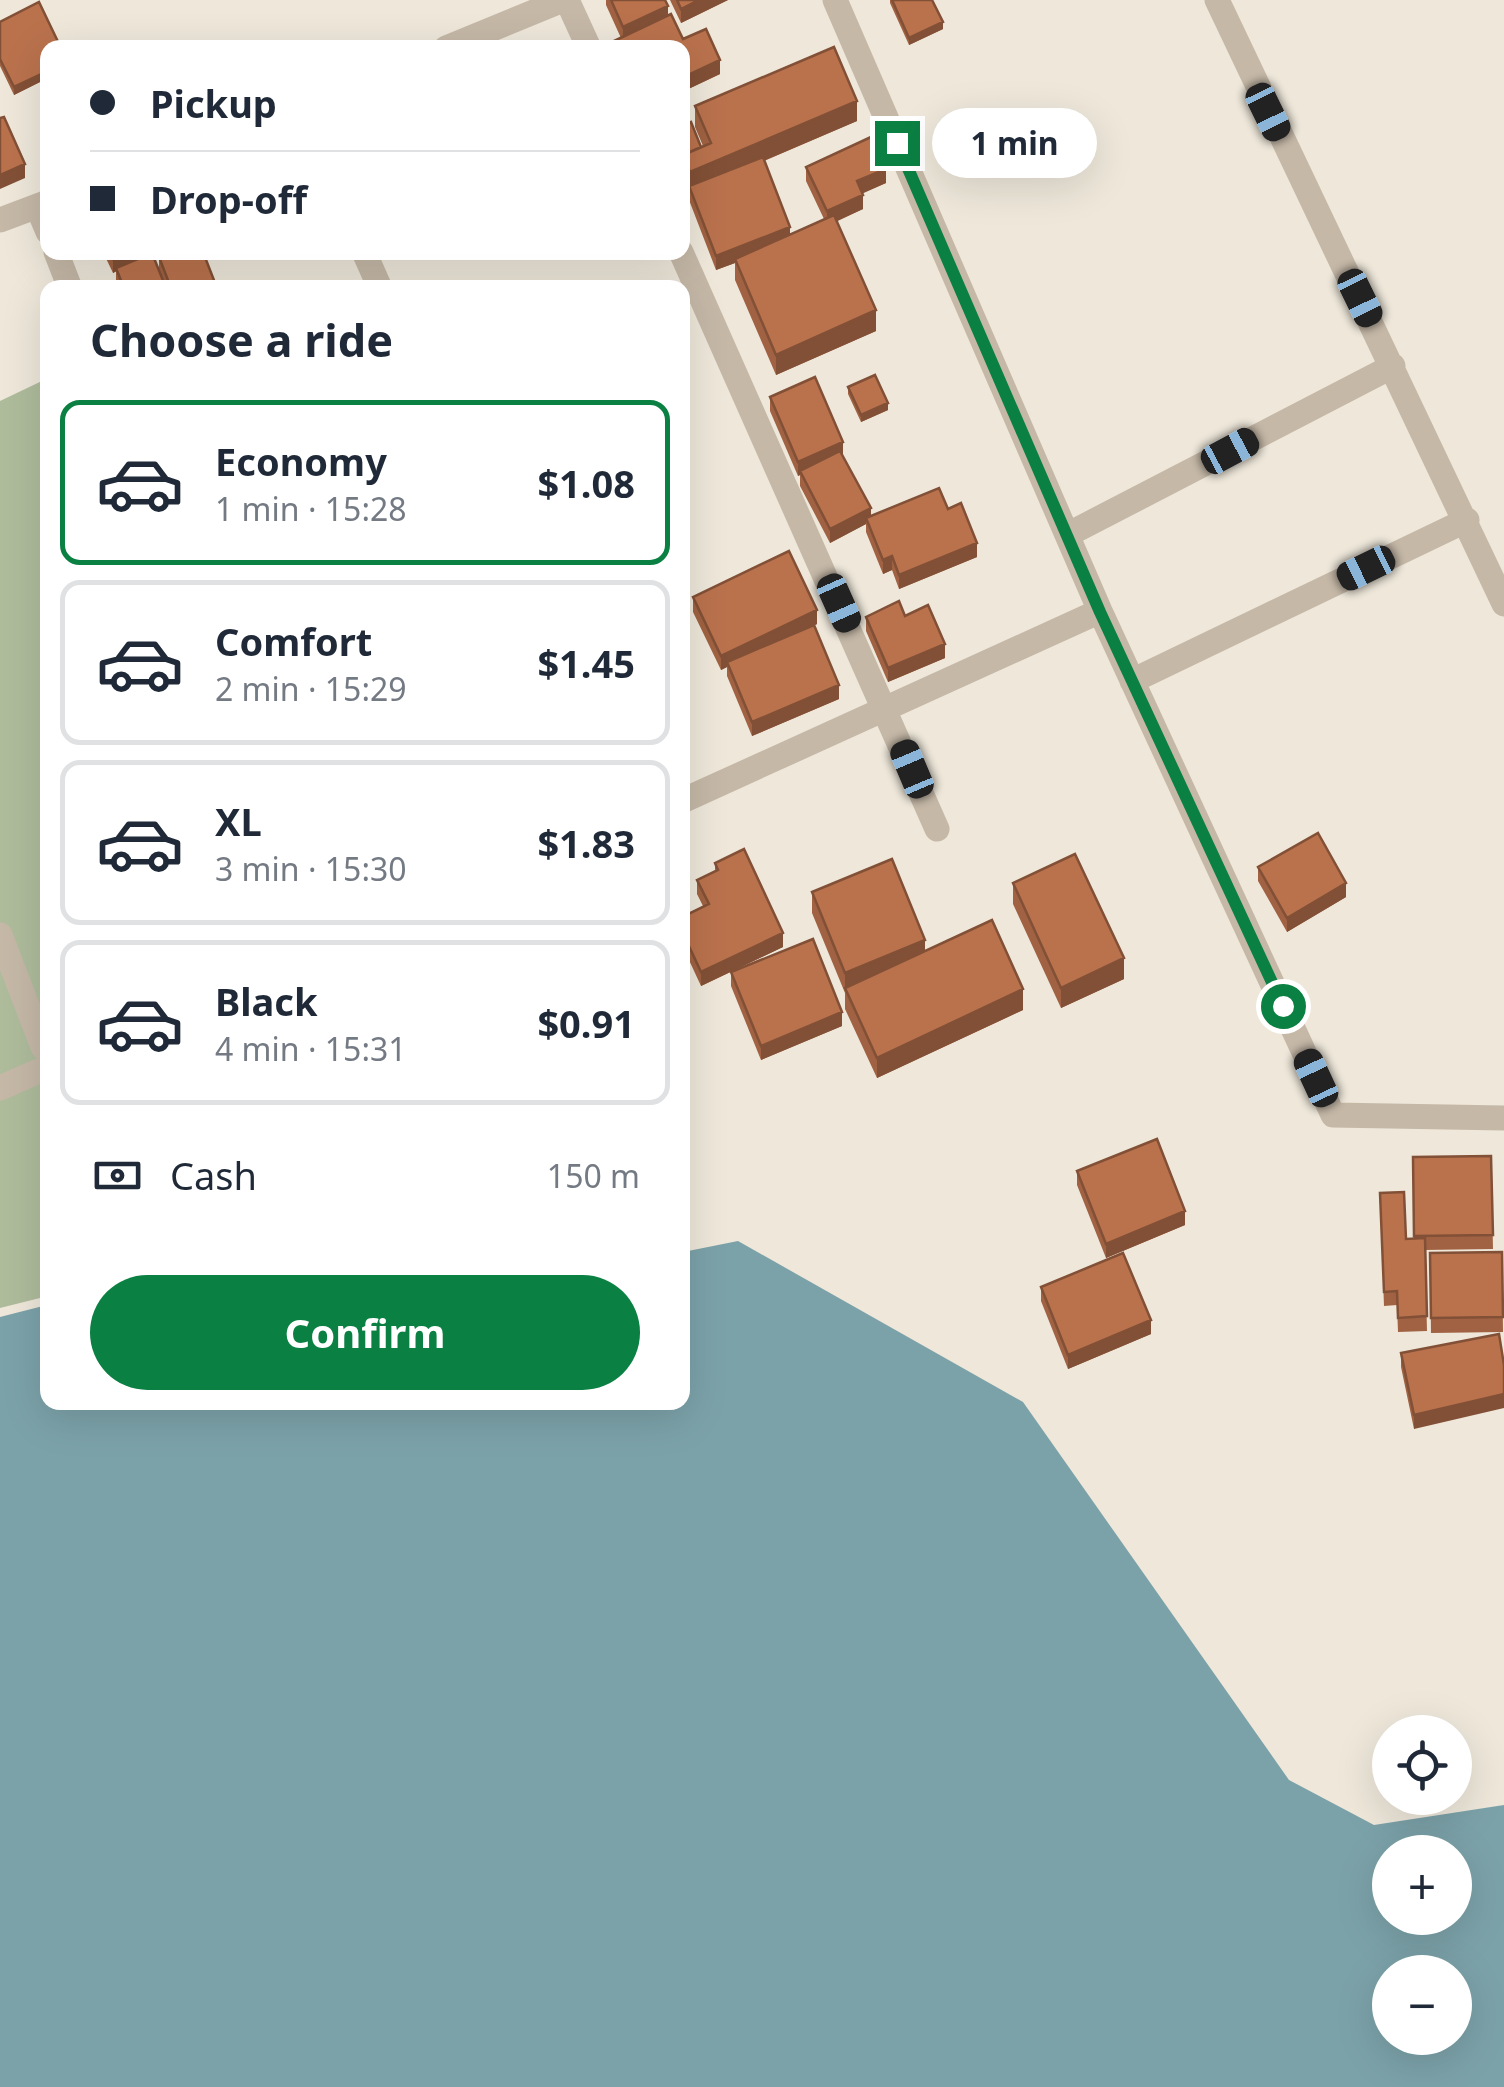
<!DOCTYPE html>
<html lang="en">
<head>
<meta charset="utf-8">
<style>
  body { margin:0; font-family:"Noto Sans",sans-serif; background:#f6f6f7; color:#1f2937; height:100vh; display:flex; flex-direction:column; font-size:38px; white-space:nowrap }
  * { box-sizing:border-box; margin:0 }
  p { font-size:32px; color:#747a83 }
  .icon { flex:none; width:55px; height:55px; fill:none; stroke:currentColor; stroke-width:2; stroke-linecap:round; stroke-linejoin:round }
  .map { position:relative; flex:1; overflow:hidden }
  .details { position:absolute; left:40px; top:280px; width:650px; height:1130px; display:flex; flex-direction:column; background:#fff; border-radius:20px; box-shadow:0 10px 40px #0002 }
  .details>* { flex:none }
  .top-card { position:absolute; left:40px; top:40px; width:650px; height:220px; border-radius:20px; box-shadow:0 10px 40px #0002; display:grid; align-content:center; height:220px; padding:0 50px; background:#fff }
  .tools { position:absolute; left:1372px; top:1715px; display:grid; gap:20px }
  .tools a { display:grid; place-items:center; width:100px; height:100px; border-radius:50%; background:#fff; box-shadow:0 10px 40px #0002; font-size:50px }
  .end { position:absolute; width:45px; height:45px; margin:-22px; border:12px solid #0b8043; background:#fff; box-shadow:0 0 0 5px #fff }
  .from { border-radius:50% }
  .bubble { position:absolute; height:70px; border-radius:35px; background:#fff; box-shadow:0 10px 40px #0002; font-size:32px; font-weight:700; line-height:70px; text-align:center }
  .car { position:absolute; width:30px; height:60px; margin:-30px -15px; border-radius:12px; box-shadow:0 0 8px 2px #0007; background:linear-gradient(#222 24%,#8ab4d8 0 40%,#222 0 76%,#8ab4d8 0 86%,#222 0) }
  .top-card b { display:flex; align-items:center; gap:35px; height:95px; font-size:38px }
  .top-card b+b { border-top:2px solid #e0e1e3 }
  .top-card i { width:25px; height:25px; background:#1f2937 }
  ul { padding:0; list-style:none }
  li { display:flex; align-items:center; gap:30px; height:165px; margin:0 20px 15px; padding:0 30px; border:5px solid #e0e1e3; border-radius:20px }
  li div { flex:1 }
  li b { display:block; font-size:38px }
  li em { font-style:normal; font-weight:700 }
  li.on { border-color:#0b8043 }
  li>.icon { width:90px; height:90px; stroke-width:1.5 }
  h2 { padding:0 50px; font-size:45px; line-height:120px }
  .pay { display:flex; align-items:center; gap:25px; height:110px; padding:0 50px; font-size:38px }
  .pay p { margin-inline-start:auto }
  .button { display:flex; gap:20px; margin-top:auto; padding:20px 50px }
  .button a { flex:1; height:115px; border-radius:60px; background:#0b8043; color:#fff; font-size:40px; font-weight:700; line-height:115px; text-align:center }
  .map>svg:first-child { display:block }
</style>
</head>
<body>
<div class="map">
<svg width="1504" height="2087" viewBox="0 0 1504 2087">
  <rect width="100%" height="100%" fill="#eee7da"/>
  <!-- green -->
  <path fill="#aebc9c" d="M44,380L48,1296L0,1308V401Z"/>
  <!-- water -->
  <path fill="#7ca2a9" fill-rule="evenodd" d="M738,1241L1023,1402L1289,1780L1374,1825L1504,1805V2087H0V1317L47,1305L48,1402H682L683,1252ZM1390,1852H1455V1918H1390ZM1390,1972H1455V2038H1390Z"/>
  <g fill="none" stroke-linecap="round" stroke-linejoin="round">
    <!-- minor -->
    <path stroke="#c5b8a7" stroke-width="25" d="M567,0L589,48
      M835,0L1100,611L1333,1115L1504,1118
      M1217,0L1504,604
      M446,48L563,0
      M37,206L48,232
      M0,220L48,202
      M56,252L70,288
      M364,252L380,288
      M681,252L937,829
      M1067,535L1393,366
      M1132,681L1467,520
      M682,801L1100,611
      M0,935L43,1047
      M0,1088L48,1067"/>
  </g>
  <!-- wall -->
  <path fill="#a06242" d="M606,0H665L668,16L683,39L720,74L682,92V48H614V41L621,38L606,5Z
    M670,0H728L681,23Z
    M890,0H932L943,29L909,45L890,3Z
    M0,22L48,48V78L14,95L0,66Z
    M695,106L857,121L764,161L790,234L824,219L806,181V167L886,183L862,193L863,209L836,221L876,331L776,375L735,280V263L716,270L689,200V189L683,175L682,126L701,147L703,146L695,127Z
    M103,252H156L153,254L166,288H118L116,282V271L113,273Z
    M159,257L217,288H166L159,272Z
    M848,387L888,410L861,422L848,394Z
    M770,397L843,456L871,516L948,509L977,557L899,589L892,570L883,574L866,532V524L830,543L800,486V475L798,476L770,411Z
    M693,597L817,624L808,628L839,699L752,736L727,676V667L721,670L693,612Z
    M905,616L945,658L888,682L866,631V617Z
    M715,863L783,947L701,986L682,945V917L703,906L697,894V880L715,872Z
    M1258,867L1346,897L1287,932L1258,881Z
    M1013,883L1124,979L1061,1008L1013,904Z
    M812,892L925,951L1023,1010L877,1078L845,1009V993L812,913Z
    M731,972L842,1026L761,1060L731,986Z
    M1491,1156L1493,1249L1425,1250L1427,1331L1398,1332L1397,1305L1384,1306L1380,1193L1406,1239L1414,1238L1413,1157Z
    M1077,1171L1185,1225L1106,1258L1077,1185Z
    M1502,1252L1503,1332L1431,1333L1430,1253Z
    M1041,1287L1151,1334L1068,1369L1041,1301Z
    M1499,1334L1414,1429L1401,1367V1353Z"/>
  <!-- shaded-wall -->
  <path fill="#825036" d="M699,0H728L681,23V9Z
    M668,6V20L623,41V27Z
    M943,22V29L909,45V38Z
    M720,60V74L682,92V78Z
    M48,71V78L14,95V87Z
    M857,101V121L690,192V172Z
    M25,164V178L0,189V175Z
    M886,169V183L857,196V181Z
    M863,195V209L827,226V211Z
    M790,227V241L735,259V263L716,270V256Z
    M126,252H156L113,273V259Z
    M876,310V331L776,375V355Z
    M888,403V410L861,422V415Z
    M843,442V456L800,471V475L798,476V462Z
    M871,508V522L866,518V524L830,543V529Z
    M977,543V557L899,589V575Z
    M892,556V570L883,574V560Z
    M817,610V624L729,666L727,662V667L721,670V656Z
    M945,644V658L888,682V668Z
    M839,685V699L752,736V722Z
    M1346,883V897L1287,932V918Z
    M783,933V947L701,986V972Z
    M925,940V961L845,988V994V973Z
    M1124,958V979L1061,1008V988Z
    M1023,989V1010L877,1078V1058Z
    M842,1012V1026L761,1060V1046Z
    M1185,1211V1225L1106,1258V1244Z
    M1151,1320V1334L1068,1369V1355Z
    M1504,1394V1408L1414,1429V1415Z"/>
  <!-- building -->
  <path fill="#ba724d" stroke="#825036" stroke-width="2.5" d="M611,0H665L668,6L623,27Z
    M677,0H699L681,9Z
    M892,0H932L943,22L909,38Z
    M39,2L61,48H48V71L14,87L0,59V22Z
    M671,14L683,39L706,29L720,60L682,78V48H616L614,41Z
    M834,47L857,101L690,172L683,155L711,143L695,106Z
    M4,117L25,164L0,175V118Z
    M691,122L701,147L683,155L682,163V126Z
    M871,137L886,169L857,181L863,195L827,211L806,167Z
    M763,157L790,227L716,256L689,186Z
    M834,215L876,310L776,355L735,259Z
    M110,252H126L113,259Z
    M172,252H203L217,288H171L159,257Z
    M152,253L166,288H124L116,268Z
    M875,375L888,403L861,415L848,387Z
    M815,377L843,442L798,462L770,397Z
    M840,451L871,508L830,529L800,471Z
    M939,488L948,509L961,503L977,543L899,575L892,556L883,560L866,518Z
    M789,551L817,610L721,656L693,597Z
    M899,601L905,616L928,605L945,644L888,668L866,617Z
    M814,625L839,685L752,722L727,662Z
    M1318,833L1346,883L1287,918L1258,867Z
    M744,849L783,933L701,972L682,931V917L709,904L697,880L718,870L715,863Z
    M1075,854L1124,958L1061,988L1013,883Z
    M892,859L925,940L845,973L812,892Z
    M992,920L1023,989L877,1058L845,988Z
    M813,939L842,1012L761,1046L731,972Z
    M1157,1139L1185,1211L1106,1244L1077,1171Z
    M1491,1156L1493,1235L1414,1236L1413,1157Z
    M1404,1192L1406,1239L1425,1238L1427,1316L1398,1318L1397,1291L1384,1292L1380,1193Z
    M1502,1252L1503,1317L1431,1318L1430,1253Z
    M1123,1253L1151,1320L1068,1355L1041,1287Z
    M1499,1334L1504,1365V1394L1414,1415L1401,1353Z"/>
  <g fill="none" stroke-linecap="round" stroke-linejoin="round">
    <!-- route -->
    <path stroke="#0b8043" stroke-width="12" d="M897,143L1100,612L1283,1006"/>
  </g>
</svg>
<div class="tools">
<a><svg class="icon" aria-label="locate" viewBox="0 0 24 24"><circle cx="12" cy="12" r="6"/><path d="M12 2v4M12 18v4M2 12h4M18 12h4"/></svg></a>
<a>+</a>
<a>−</a>
</div>
<i class="end from" style="left:1283px;top:1006px"></i>
<i class="end" style="left:897px;top:143px"></i>
<div class="bubble" style="left:932px;top:108px;width:165px">1 min</div>
<i class="car" style="left:1268px;top:112px;rotate:154deg"></i>
<i class="car" style="left:1360px;top:298px;rotate:154deg"></i>
<i class="car" style="left:1230px;top:451px;rotate:62deg"></i>
<i class="car" style="left:1366px;top:568px;rotate:244deg"></i>
<i class="car" style="left:839px;top:603px;rotate:156deg"></i>
<i class="car" style="left:912px;top:769px;rotate:337deg"></i>
<i class="car" style="left:1316px;top:1078px;rotate:335deg"></i>
<div class="top-card">
<b><i class="from"></i>Pickup</b>
<b><i></i>Drop-off</b>
</div>
<section class="details">
<h2>Choose a ride</h2>
<ul>
<li class="on"><svg class="icon" aria-label="car" viewBox="0 0 24 24"><path d="M5 17H2v-5l4-1 3-4h7l3 4 3 1v5h-3M9 17h6M6 11h13"/><circle cx="7" cy="17" r="2"/><circle cx="17" cy="17" r="2"/></svg><div><b>Economy</b><p>1 min · 15:28</p></div><em>$1.08</em></li>
<li><svg class="icon" aria-label="car" viewBox="0 0 24 24"><path d="M5 17H2v-5l4-1 3-4h7l3 4 3 1v5h-3M9 17h6M6 11h13"/><circle cx="7" cy="17" r="2"/><circle cx="17" cy="17" r="2"/></svg><div><b>Comfort</b><p>2 min · 15:29</p></div><em>$1.45</em></li>
<li><svg class="icon" aria-label="car" viewBox="0 0 24 24"><path d="M5 17H2v-5l4-1 3-4h7l3 4 3 1v5h-3M9 17h6M6 11h13"/><circle cx="7" cy="17" r="2"/><circle cx="17" cy="17" r="2"/></svg><div><b>XL</b><p>3 min · 15:30</p></div><em>$1.83</em></li>
<li><svg class="icon" aria-label="car" viewBox="0 0 24 24"><path d="M5 17H2v-5l4-1 3-4h7l3 4 3 1v5h-3M9 17h6M6 11h13"/><circle cx="7" cy="17" r="2"/><circle cx="17" cy="17" r="2"/></svg><div><b>Black</b><p>4 min · 15:31</p></div><em>$0.91</em></li>
</ul>
<div class="pay"><svg class="icon" aria-label="cash" viewBox="0 0 24 24"><path d="M3 7h18v10H3z"/><circle cx="12" cy="12" r="2"/></svg>Cash<p>150 m</p></div>
<div class="button"><a>Confirm</a></div>
</section>
</div>
</body>
</html>
